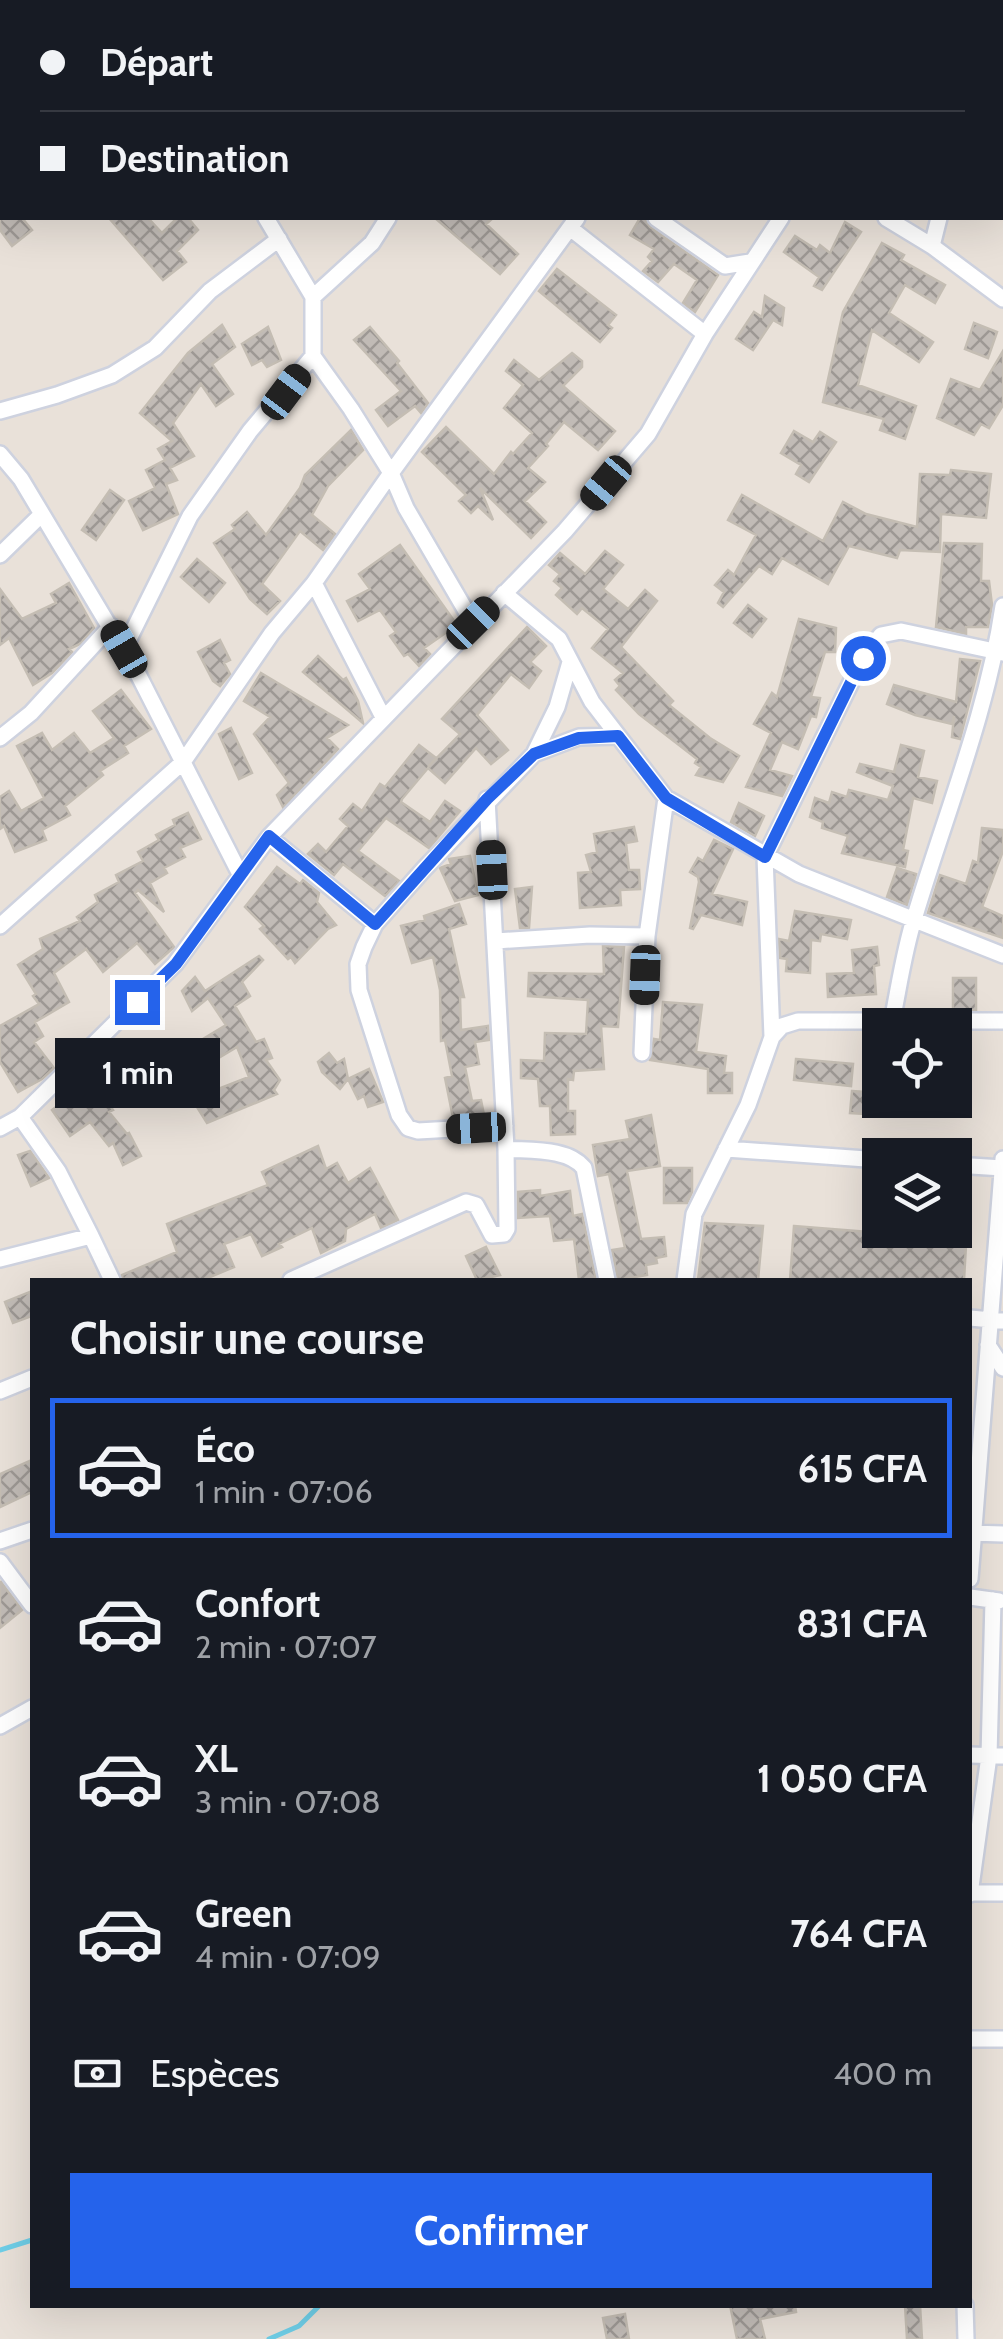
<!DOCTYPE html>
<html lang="fr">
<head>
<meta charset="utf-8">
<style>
  body { margin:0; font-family:Cabin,sans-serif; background:#20242c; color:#f1f3f6; height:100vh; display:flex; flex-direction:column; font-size:38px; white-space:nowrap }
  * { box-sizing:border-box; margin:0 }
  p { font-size:32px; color:#9ea1a6 }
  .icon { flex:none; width:55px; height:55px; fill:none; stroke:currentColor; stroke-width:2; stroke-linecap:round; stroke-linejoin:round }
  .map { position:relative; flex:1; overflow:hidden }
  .details { position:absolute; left:30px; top:1278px; width:942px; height:1030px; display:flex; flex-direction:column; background:#171b24; border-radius:0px; box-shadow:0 10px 40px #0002 }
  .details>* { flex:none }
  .banner { position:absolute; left:0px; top:0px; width:1005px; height:220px; box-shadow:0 10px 40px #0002; display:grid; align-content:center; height:220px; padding:0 40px; background:#171b24 }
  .fabs { position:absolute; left:862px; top:1008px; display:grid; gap:20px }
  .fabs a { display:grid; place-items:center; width:110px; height:110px; border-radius:0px; background:#171b24; box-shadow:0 10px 40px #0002; font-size:50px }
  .end { position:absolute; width:45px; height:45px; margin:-22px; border:12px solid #2563eb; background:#fff; box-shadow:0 0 0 5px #fff }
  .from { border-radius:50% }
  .bubble { position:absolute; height:70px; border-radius:0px; background:#171b24; box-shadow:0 10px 40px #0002; font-size:32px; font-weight:800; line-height:70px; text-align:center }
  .car { position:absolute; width:30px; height:60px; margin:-30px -15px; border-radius:12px; box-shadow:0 0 8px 2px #0007; background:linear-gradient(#222 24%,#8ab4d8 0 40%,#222 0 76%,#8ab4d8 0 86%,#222 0) }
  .banner b { display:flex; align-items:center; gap:35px; height:95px; font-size:38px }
  .banner b+b { border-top:2px solid #363941 }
  .banner i { width:25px; height:25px; background:#f1f3f6 }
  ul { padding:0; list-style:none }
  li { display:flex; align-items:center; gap:30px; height:140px; margin:0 20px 15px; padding:0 20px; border:5px solid transparent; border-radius:0px }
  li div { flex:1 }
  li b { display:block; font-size:38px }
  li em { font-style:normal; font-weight:800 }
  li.selected { border-color:#2563eb }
  li>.icon { width:90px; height:90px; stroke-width:1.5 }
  h2 { padding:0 40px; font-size:45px; line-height:120px }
  .pay { display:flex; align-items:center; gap:25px; height:110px; padding:0 40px; font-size:38px }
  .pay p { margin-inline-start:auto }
  .cta { display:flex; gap:20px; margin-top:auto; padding:20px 40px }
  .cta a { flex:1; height:115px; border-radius:0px; background:#2563eb; color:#fff; font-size:40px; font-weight:800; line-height:115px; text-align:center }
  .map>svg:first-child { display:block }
</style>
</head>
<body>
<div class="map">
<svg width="1003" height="2339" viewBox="0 0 1003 2339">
  <defs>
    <pattern id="building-cross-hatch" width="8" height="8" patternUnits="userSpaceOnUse" patternTransform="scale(2.5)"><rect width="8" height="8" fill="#c1bbb6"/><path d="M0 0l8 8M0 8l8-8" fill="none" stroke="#9d9894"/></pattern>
  </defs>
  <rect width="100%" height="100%" fill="#e9e1d9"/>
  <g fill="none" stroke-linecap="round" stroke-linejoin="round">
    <!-- stream -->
    <path stroke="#6fcee7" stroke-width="5" d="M0,2250L32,2240
      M269,2339L299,2326L320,2305"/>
  </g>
  <!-- building -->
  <path fill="url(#building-cross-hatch)" stroke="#c4bdb3" stroke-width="2.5" d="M0,218H22L32,230L12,246L0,230Z
    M109,218H148L162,233L177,218H188L198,230L177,251L186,262L163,280Z
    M435,218H493L486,224L518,254L500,274Z
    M640,218H645L650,227L718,275L695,312L683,303L697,280L674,264L658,282L643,271L652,261L648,257L654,249L630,235Z
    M845,222L861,232L822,290L814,286L819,277L784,252L795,236L817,250L820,245L830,253Z
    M882,243L904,255L901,260L945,285L935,303L905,285L889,313L933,342L919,362L872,330L858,385L916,406L905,439L880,430L884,419L823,402L843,312Z
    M557,269L616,315L608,325L612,328L600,342L539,291Z
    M765,296L784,308L782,325L773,320L753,350L736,339L754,312L762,317Z
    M974,323L997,332L988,358L965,349Z
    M222,325L235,347L212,364L233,394L216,406L201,384L173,423L194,456L170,468L177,480L166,484L178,514L143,530L129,501L155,488L146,470L165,460L158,449L172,441L140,413L188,353Z
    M268,327L281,360L267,367L262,360L252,365L242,344Z
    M370,327L399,361L397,363L428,403L421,413L415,406L388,426L376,410L401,391L354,340Z
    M1003,351V405L989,428L981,424L974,435L937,418L951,379L980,390Z
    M572,353L582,361V367L563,386L615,431L598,450L564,422L546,444L548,446L528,468L545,482L525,501L546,522L531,538L480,488L493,520L478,506L471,513L459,501L466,495L422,452L446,427L494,474L511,452L513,454L532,433L504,408L523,385L506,371L514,360L539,380Z
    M351,430L363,450L328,486L312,515L335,534L323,550L300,531L262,584L280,601L267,614L250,599L214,543L235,529L232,525L247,512L266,535L300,488L305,475Z
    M794,431L813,442L820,432L836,442L809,482L796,474L801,465L781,453Z
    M951,470L991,474L986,518L941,514L940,552L900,550L897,558L849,546L828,584L782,558L772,574L759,566L723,607L718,603L724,592L715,585L728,570L734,575L756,535L728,520L742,495L823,541L843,502L866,514L917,527L920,474L950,475Z
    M110,490L124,500L96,540L82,530Z
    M944,543L982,544L981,581H989L992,605L988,627H966V634L936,627Z
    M400,545L457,625L424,648L430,654L419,666L408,654L404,656L390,636L396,632L380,610L358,621L347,601L370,589L359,574Z
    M605,551L623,565L603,589L628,609L645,590L657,601L621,647L673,701L669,705L710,738L739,756L723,782L696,775L701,767L695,763L697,759L639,714L616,690L620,686L615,680L623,673L592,648L608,629L582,608L577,614L556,595L562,588L554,581L560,574L549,565L560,553L585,574Z
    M197,559L225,583L209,602L181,577Z
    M69,583L94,628L80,644L69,649L72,652L52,673L33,685L9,638L0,645V589L22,619L56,603L51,594Z
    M748,605L766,619L752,637L734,623Z
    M799,619L836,628L835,652H825L811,697L820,698L816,717L811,716L798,749L782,742L770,770L792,776L782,796L746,787L771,733L754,724L772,693L777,697Z
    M527,627L546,646L530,662L541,671L529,688L511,674L477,715L508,750L491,764L476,748L445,783L428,768L402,799L401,802L430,822L445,801L460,811L429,848L386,818L358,851L399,881L385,896L343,864L334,875L308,854L318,844L326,852L348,826L340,819L353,804L362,811L380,784L385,787L419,745L436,758L428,767L460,734L442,719Z
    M220,640L230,660L224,663L230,674L220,686L213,681L198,652Z
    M318,656L343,680L346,678L358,701L363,723L303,672Z
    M960,659L980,661L960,739L952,737L954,716L952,724L915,715L887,704L894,685L956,702Z
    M261,673L348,725L327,738L338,749L283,807L277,795L289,783L254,734L270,717L244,701Z
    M121,690L151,729L124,746L128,753L100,771L103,775L65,806L70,815L42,830L46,840L15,852L4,826L0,829V797L9,791L21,811L44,798L17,746L42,733L52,750L74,733L90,753L114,738L93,711Z
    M231,728L252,773L239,779L219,734Z
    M901,745L924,751L918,777L937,781L932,803L913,798L903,850L908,851L905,867L842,853L848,836L822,828L823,822L810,817L815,798L829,803L832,792L847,797L849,790L888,800L893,786L857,772L860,764L894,772Z
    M739,803L764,816L755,836L731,822Z
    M188,813L201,839L180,848L185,857L164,868L167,873L150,883L164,912L138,890L135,893L174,947L155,964L137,943L103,972L86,949L54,973L69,1002L35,1022L43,1036L34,1042L54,1068L42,1079L18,1092L0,1062V1026L39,1004L33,996L36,994L18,965L43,949L40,939L80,921L77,917L98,902L95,895L119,882L116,875L143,861L138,852L159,840L156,835L175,825L173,820Z
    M634,827L637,841L626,843L629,870H639L640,889L620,890L621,905L580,908L578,873L591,872L586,855L597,852L594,834Z
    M982,828L1003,830V851L982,907L1003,916V938L928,913L940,875L966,884L973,861L978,863Z
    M714,840L733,849L712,894L747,902L742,925L701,915L693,929L690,928L699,882L698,877L690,872L698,858L703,861Z
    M470,856L478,895L455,901L440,868L451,864L449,859Z
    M277,867L300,884L303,880L319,893L317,902L336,925L328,929L295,963L291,957L288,959L260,929L264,926L245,907Z
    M897,868L916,874L907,905L887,897Z
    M532,887L529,928H520L515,889Z
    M459,904L466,924L449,929L464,997H460L461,1030L488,1026L489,1040L475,1042L479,1064L465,1067L472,1101L481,1100L484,1115L453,1118L445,1078L452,1076L445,1040L441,1041L440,990L433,957L412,963L401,926L425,920L424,916Z
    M795,911L851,920L847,939L821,934L820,941L811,940L810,973L786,971L787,959L780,958L779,939L789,941Z
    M603,946L624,947L618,1027L601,1026L604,1069L574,1071L573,1080L568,1079V1111H575V1134L551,1135L550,1106H540L538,1079L521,1078V1060L544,1061L545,1033L586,1034L588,1000L528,996L529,973L604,974Z
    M877,947L879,965L874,966L876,994L828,997L827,974L854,973L852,950Z
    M259,956L263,960L242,982L250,996L235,1006L256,1042L264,1039L272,1058L266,1060L280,1080L274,1090L277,1094L207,1123L192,1099L249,1077L237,1047L138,1106L134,1101L164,1072L154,1058L172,1047L178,1054L226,1025L208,998L192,1011L182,991L195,977L205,991Z
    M953,978H976V1010H953Z
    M663,1002L702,1005L696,1052L726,1056L724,1073H732V1093H708V1069L650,1060L654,1039L660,1040Z
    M329,1053L337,1063L344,1059L348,1079L369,1069L383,1102L368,1107L364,1096L358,1099L348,1079L340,1089L322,1072L318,1062Z
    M796,1059L853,1064L851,1086L794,1080Z
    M91,1079L113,1110L109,1112L127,1134L129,1133L141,1156L123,1165L113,1143L109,1146L90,1122L70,1136L52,1110L64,1101L58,1095L68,1085L73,1092Z
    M852,1091L880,1093L882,1115L850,1113Z
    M651,1115L660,1166L627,1171L641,1239L664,1237L666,1256L656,1258L657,1263L646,1265L647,1275L618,1280L612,1250L625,1248L609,1174L598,1176L593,1145L630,1139L626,1121Z
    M318,1146L326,1169L337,1163L348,1183L370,1168L398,1220L381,1228L375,1214L346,1229L345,1241L321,1253L312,1228L279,1244L282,1247L262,1256L251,1234L224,1244L234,1267L203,1280H123L122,1275L177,1252L167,1224L268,1185L262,1172Z
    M30,1151L49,1178L31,1186L18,1155Z
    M664,1168H692V1192L687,1203H664Z
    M540,1190V1196L570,1191L573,1216L582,1214L596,1280H579L574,1239L554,1241L550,1216L518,1218V1192Z
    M705,1223L763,1226L758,1280H698Z
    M794,1226L956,1239V1244L966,1245L964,1280H790Z
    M486,1247L500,1275L477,1280L466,1256Z
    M32,1291V1316L13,1323L5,1302Z
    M32,1460V1492L0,1507V1474Z
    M1,1582L22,1610L0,1628V1583Z
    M730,2305H795L796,2312L760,2319L765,2339H737Z
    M905,2305H920L922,2339H907Z
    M625,2314L629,2339H607L603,2318Z"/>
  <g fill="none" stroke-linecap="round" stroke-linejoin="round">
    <!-- street casing -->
    <g stroke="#ced2df" stroke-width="20">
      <path id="street" d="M30,0L33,2
        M580,0L584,2
        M193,2L197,0
        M512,2L514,0
        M645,2L647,0
        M732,2L733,0
        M957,2V0
        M0,154L2,152
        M1002,190H1003
        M266,218L313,297V356L351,409L391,473L577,218
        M656,218L725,266L750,262
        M886,218L932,246L1003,299
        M570,228L705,334
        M932,246L939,218
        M313,297L372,243L388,218
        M0,411L57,395L112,375L155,348L210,291L279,239
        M0,454L21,479L139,676L240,874
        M0,555L42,514
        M314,583L383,717
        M504,593L559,639L592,702L666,798L799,874L1003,955
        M124,649L190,516L250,431L313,356
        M0,738L31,713L111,626
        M534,754L579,737L618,736
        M269,837L375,924
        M0,926L183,762L272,633L314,583L391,473L406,508L473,623
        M496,941L590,935L647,936L666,798
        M892,1021C899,987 904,950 915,916C946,812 987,714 1003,606
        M772,1037L765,857L863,658L881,635L901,631L1003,653
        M642,1053L647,936
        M505,1126L418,1131L408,1128L399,1115L359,990L358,964L364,947L375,924L424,869L534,754L557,707L570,662
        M0,1128L20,1117L175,964L269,837L565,531L648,434L705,334L781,218
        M506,1149C531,1151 568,1148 584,1168L607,1280
        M726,1149L880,1160
        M955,1165L1003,1168
        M91,1236L112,1280
        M0,1259L91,1236L58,1171L20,1117
        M291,1280L466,1202L476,1205L492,1235L504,1234L507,1229L506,1149L487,799
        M685,1280L694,1214L748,1105L772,1037L782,1026L798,1021H1003
        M970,1318L1003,1321
        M988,1345L1003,1368
        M0,1391L32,1378
        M970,1533L1003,1534
        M0,1541L32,1530
        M0,1562L32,1605
        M970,1579L1003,1159
        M970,1597L999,1601
        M0,1726L32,1708
        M970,1755L1003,1756
        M970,1893H1003
        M970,1894L989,1756L993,1600
        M970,2039H1003
        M965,2305L966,2339"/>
    </g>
    <!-- street -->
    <use href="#street" stroke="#fff" stroke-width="15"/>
  </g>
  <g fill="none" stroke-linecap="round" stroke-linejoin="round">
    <!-- route -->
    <path stroke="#2563eb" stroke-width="12" d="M137,1002L176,964L269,836L375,924L487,799L534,754L579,738L618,736L666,798L765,857L863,658"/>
  </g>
</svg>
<div class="fabs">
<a><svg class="icon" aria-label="locate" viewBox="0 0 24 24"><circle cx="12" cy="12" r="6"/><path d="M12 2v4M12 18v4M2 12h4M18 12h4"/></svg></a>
<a><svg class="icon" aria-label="layers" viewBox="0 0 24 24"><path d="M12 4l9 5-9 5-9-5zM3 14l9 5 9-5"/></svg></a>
</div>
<i class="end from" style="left:863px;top:658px"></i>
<i class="end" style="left:137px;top:1002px"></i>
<div class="bubble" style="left:55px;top:1038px;width:165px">1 min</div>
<i class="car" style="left:286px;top:392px;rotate:37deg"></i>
<i class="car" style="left:606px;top:483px;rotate:220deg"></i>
<i class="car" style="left:473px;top:623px;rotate:45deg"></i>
<i class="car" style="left:124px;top:649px;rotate:330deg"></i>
<i class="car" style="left:492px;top:870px;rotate:357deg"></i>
<i class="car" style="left:645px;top:975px;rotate:182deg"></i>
<i class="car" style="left:476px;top:1128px;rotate:267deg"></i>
<div class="banner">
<b><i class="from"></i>Départ</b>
<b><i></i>Destination</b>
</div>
<section class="details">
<h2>Choisir une course</h2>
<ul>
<li class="selected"><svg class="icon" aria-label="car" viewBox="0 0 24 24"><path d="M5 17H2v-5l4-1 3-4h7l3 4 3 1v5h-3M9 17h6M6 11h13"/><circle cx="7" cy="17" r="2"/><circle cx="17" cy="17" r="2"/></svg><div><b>Éco</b><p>1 min · 07:06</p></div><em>615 CFA</em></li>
<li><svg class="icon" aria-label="car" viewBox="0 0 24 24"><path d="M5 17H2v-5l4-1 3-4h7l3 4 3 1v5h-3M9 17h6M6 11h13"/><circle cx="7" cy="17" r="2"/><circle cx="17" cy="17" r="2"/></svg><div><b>Confort</b><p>2 min · 07:07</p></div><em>831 CFA</em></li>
<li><svg class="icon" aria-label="car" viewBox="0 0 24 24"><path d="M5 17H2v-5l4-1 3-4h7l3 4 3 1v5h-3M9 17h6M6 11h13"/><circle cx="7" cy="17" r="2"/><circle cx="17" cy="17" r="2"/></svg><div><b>XL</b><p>3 min · 07:08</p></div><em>1 050 CFA</em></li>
<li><svg class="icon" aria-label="car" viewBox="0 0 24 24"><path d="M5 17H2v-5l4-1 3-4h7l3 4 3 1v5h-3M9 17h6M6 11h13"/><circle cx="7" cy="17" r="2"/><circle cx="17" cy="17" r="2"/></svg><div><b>Green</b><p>4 min · 07:09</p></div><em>764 CFA</em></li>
</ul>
<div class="pay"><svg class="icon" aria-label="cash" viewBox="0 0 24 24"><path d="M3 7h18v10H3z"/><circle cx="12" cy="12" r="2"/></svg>Espèces<p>400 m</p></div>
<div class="cta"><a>Confirmer</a></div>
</section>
</div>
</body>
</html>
